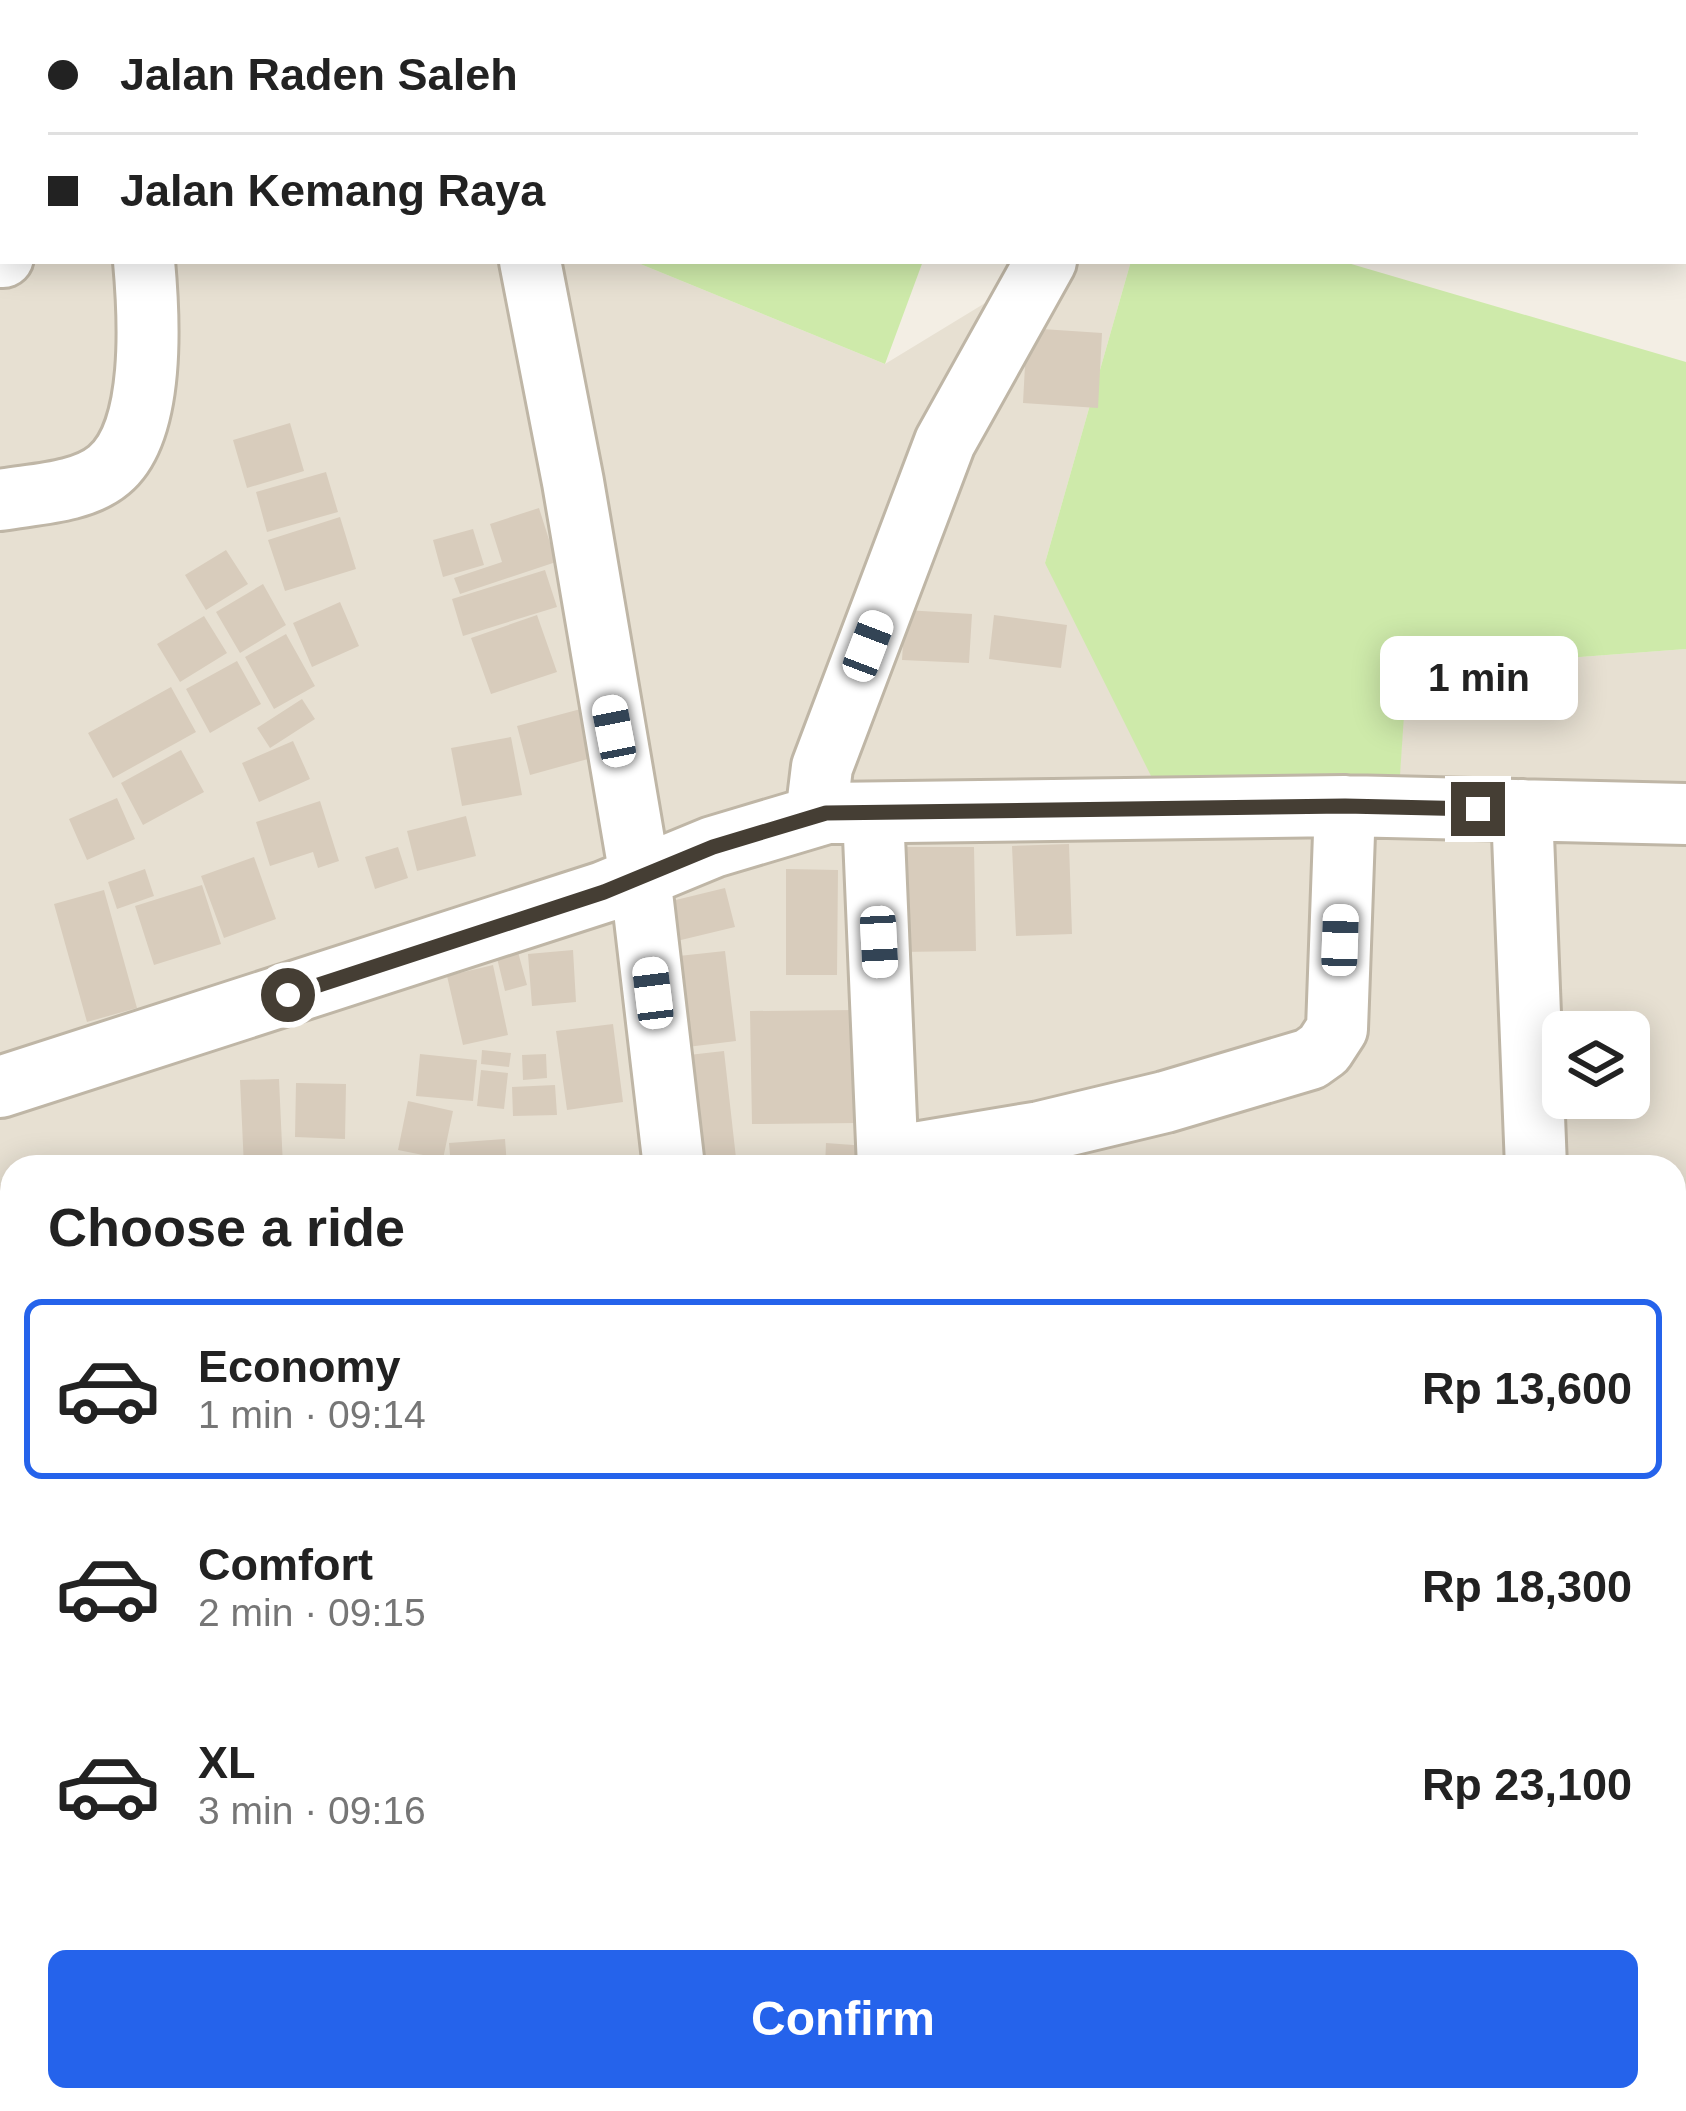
<!DOCTYPE html>
<html lang="en">
<head>
<meta charset="utf-8">
<style>
  body { margin:0; font-family:Arial,sans-serif; background:#f6f6f6; color:#222; height:100vh; display:flex; flex-direction:column; font-size:45px; white-space:nowrap }
  * { box-sizing:border-box; margin:0 }
  p { font-size:39px; color:#767676 }
  .icon { flex:none; width:66px; height:66px; fill:none; stroke:currentColor; stroke-width:2; stroke-linecap:round; stroke-linejoin:round }
  .map { position:relative; flex:1; overflow:hidden }
  .panel { position:absolute; left:0px; top:1155px; width:1686px; height:957px; display:flex; flex-direction:column; background:#fff; border-radius:36px 36px 0 0; box-shadow:0 6px 30px #0003 }
  .panel>* { flex:none }
  .top-card { position:absolute; left:0px; top:0px; width:1686px; height:264px; box-shadow:0 6px 30px #0003; display:grid; align-content:center; height:264px; padding:0 48px; background:#fff }
  .tools { position:absolute; left:1542px; top:1011px; display:grid; gap:24px }
  .tools a { display:grid; place-items:center; width:108px; height:108px; border-radius:18px; background:#fff; box-shadow:0 6px 30px #0003; font-size:60px }
  .end { position:absolute; width:54px; height:54px; margin:-27px; border:15px solid #453e34; background:#fff; box-shadow:0 0 0 6px #fff }
  .from { border-radius:50% }
  .bubble { position:absolute; height:84px; border-radius:18px; background:#fff; box-shadow:0 6px 30px #0003; font-size:39px; font-weight:800; line-height:84px; text-align:center }
  .car { position:absolute; width:36px; height:72px; margin:-36px -18px; border-radius:15px; box-shadow:0 0 9px 3px #0007; background:linear-gradient(#fff 24%,#345 0 40%,#fff 0 76%,#345 0 86%,#fff 0) }
  .top-card b { display:flex; align-items:center; gap:42px; height:114px; font-size:45px }
  .top-card b+b { border-top:3px solid #e0e0e0 }
  .top-card i { width:30px; height:30px; background:#222 }
  ul { padding:0; list-style:none }
  li { display:flex; align-items:center; gap:36px; height:180px; margin:0 24px 18px; padding:0 24px; border:6px solid transparent; border-radius:18px }
  li div { flex:1 }
  li b { display:block; font-size:45px }
  li em { font-style:normal; font-weight:800 }
  li.selected { border-color:#2563eb }
  li>.icon { width:108px; height:108px; stroke-width:1.5 }
  h2 { padding:0 48px; font-size:54px; line-height:144px }
  .cta { display:flex; gap:24px; margin-top:auto; padding:24px 48px }
  .cta a { flex:1; height:138px; border-radius:18px; background:#2563eb; color:#fff; font-size:48px; font-weight:800; line-height:138px; text-align:center }
  .map>svg:first-child { display:block }
</style>
</head>
<body>
<div class="map">
<svg width="1686" height="2111" viewBox="0 0 1686 2111">
  <rect width="100%" height="100%" fill="#f3eee4"/>
  <!-- residential -->
  <path fill="#e7e0d2" fill-rule="evenodd" d="M0,0L204,3H3V261H633L885,364L1054,261H1131L1045,563L1398,805L1406,670L1686,649V2111H1153L1157,2100H1674V1167H12V2100H1046L1045,2111H0ZM1563,1032H1629V1098H1563Z"/>
  <!-- green -->
  <path fill="#ceeaaa" d="M478,0H879L885,3H475Z
    M633,261H923L885,364Z
    M1131,261H1341L1686,362V649L1407,670L1398,806L1158,790L1045,563Z"/>
  <!-- water -->
  <path fill="#9cd2f4" d="M1235,0H1615L1234,3Z"/>
  <!-- building -->
  <path fill="#d8ccbc" d="M1027,328L1102,333L1098,408L1023,403Z
    M290,423L304,471L247,488L233,440Z
    M326,472L338,512L267,532L256,492Z
    M539,508L556,562L460,594L454,578L502,562L490,524Z
    M340,517L356,569L285,591L268,540Z
    M473,529L484,565L443,577L433,540Z
    M226,550L248,584L206,610L185,575Z
    M545,570L557,607L463,636L452,599Z
    M263,584L286,625L240,653L216,612Z
    M340,602L359,646L312,667L293,623Z
    M905,610L972,614L969,663L902,660Z
    M537,615L557,672L491,694L471,638Z
    M994,615L1067,625L1061,668L989,659Z
    M204,616L227,653L180,682L157,644Z
    M286,634L315,686L274,709L245,657Z
    M237,661L261,704L210,733L186,689Z
    M171,687L196,732L113,778L88,733Z
    M302,699L315,719L270,748L257,728Z
    M592,706L606,754L530,775L517,726Z
    M511,737L522,795L462,806L451,748Z
    M293,741L310,779L259,802L242,763Z
    M181,750L204,792L143,825L121,783Z
    M117,798L135,839L87,860L69,819Z
    M320,801L339,861L318,868L313,852L270,866L256,822Z
    M466,816L476,856L417,871L407,831Z
    M1069,844L1072,934L1016,936L1012,846Z
    M398,847L408,878L375,889L365,857Z
    M896,847H974L976,951L898,952Z
    M254,857L276,919L224,938L201,876Z
    M145,869L154,896L117,909L108,882Z
    M786,869L838,870L837,975H786Z
    M202,885L221,944L154,965L135,906Z
    M725,888L735,927L656,946L647,907Z
    M104,890L137,1008L87,1022L54,904Z
    M573,950L576,1002L532,1006L528,954Z
    M725,951L736,1041L671,1049L660,958Z
    M518,952L527,985L505,991L497,958Z
    M493,965L508,1035L463,1045L447,976Z
    M855,1010L858,1123L752,1124L750,1011Z
    M613,1024L623,1102L567,1110L556,1031Z
    M482,1050L511,1053L509,1067L481,1064Z
    M724,1051L737,1167H684L671,1057Z
    M420,1054L477,1060L473,1101L416,1096Z
    M546,1054L547,1078L523,1080L522,1055Z
    M481,1070L508,1073L504,1109L477,1106Z
    M279,1079L283,1167H244L240,1080Z
    M296,1083L346,1084L345,1139L295,1137Z
    M555,1085L557,1115L513,1116L512,1087Z
    M408,1101L453,1111L443,1159L398,1150Z
    M505,1139L507,1166L451,1167L449,1143Z
    M826,1143L867,1146L866,1167H825Z
    M171,1158L172,1167H116V1164Z
    M231,1160V1167H187V1161Z
    M0,1184H12V1275H0Z
    M1674,1226L1686,1228L1682,1298L1674,1297Z
    M1674,1330H1686V1381L1674,1380Z
    M1677,1410H1686V1512L1682,1513Z
    M0,1479H5L12,1549V1559L0,1560Z
    M1686,1565V1633L1674,1610V1571Z
    M0,1671H6L10,1749L0,1750Z
    M291,2100H368L369,2111H292Z
    M722,2100H773V2111H723Z
    M937,2100H1009V2110L937,2111Z"/>
  <g fill="none" stroke-linecap="round" stroke-linejoin="round">
    <!-- minor casing -->
    <g stroke="#bfb6a6" stroke-width="66">
      <path id="minor" d="M214,0L218,3
        M1173,3L1174,0
        M0,20L3,21
        M0,257H3
        M530,261L573,482L640,876L674,1167
        M0,500C33,494 82,493 109,470C156,431 149,316 144,261
        M1522,810L1536,1167
        M873,813L888,1167
        M816,816L822,767L945,442L1046,261
        M0,1087L604,892L713,847L827,813L1345,806L1686,814
        M890,1157L1040,1132L1165,1102L1310,1059L1324,1049L1337,1029L1345,806
        M1674,1313L1686,1315
        M0,1596H12
        M0,1662L12,1661
        M1674,1665L1686,1658
        M1674,1805L1686,1791
        M1674,1866L1686,1851
        M0,2052H12
        M1275,2103L1294,2111
        M463,2111L466,2100
        M1559,2111L1560,2100"/>
    </g>
    <!-- minor -->
    <use href="#minor" stroke="#fff" stroke-width="60"/>
  </g>
  <g fill="none" stroke-linecap="round" stroke-linejoin="round">
    <!-- route -->
    <path stroke="#453e34" stroke-width="15" d="M288,995L604,892L713,847L826,813L1345,806L1478,809"/>
  </g>
</svg>
<div class="tools">
<a><svg class="icon" aria-label="layers" viewBox="0 0 24 24"><path d="M12 4l9 5-9 5-9-5zM3 14l9 5 9-5"/></svg></a>
</div>
<i class="end from" style="left:288px;top:995px"></i>
<i class="end" style="left:1478px;top:809px"></i>
<div class="bubble" style="left:1380px;top:636px;width:198px">1 min</div>
<i class="car" style="left:868px;top:646px;rotate:21deg"></i>
<i class="car" style="left:614px;top:731px;rotate:349deg"></i>
<i class="car" style="left:1340px;top:940px;rotate:2deg"></i>
<i class="car" style="left:879px;top:942px;rotate:177deg"></i>
<i class="car" style="left:653px;top:993px;rotate:353deg"></i>
<div class="top-card">
<b><i class="from"></i>Jalan Raden Saleh</b>
<b><i></i>Jalan Kemang Raya</b>
</div>
<section class="panel">
<h2>Choose a ride</h2>
<ul>
<li class="selected"><svg class="icon" aria-label="car" viewBox="0 0 24 24"><path d="M5 17H2v-5l4-1 3-4h7l3 4 3 1v5h-3M9 17h6M6 11h13"/><circle cx="7" cy="17" r="2"/><circle cx="17" cy="17" r="2"/></svg><div><b>Economy</b><p>1 min · 09:14</p></div><em>Rp 13,600</em></li>
<li><svg class="icon" aria-label="car" viewBox="0 0 24 24"><path d="M5 17H2v-5l4-1 3-4h7l3 4 3 1v5h-3M9 17h6M6 11h13"/><circle cx="7" cy="17" r="2"/><circle cx="17" cy="17" r="2"/></svg><div><b>Comfort</b><p>2 min · 09:15</p></div><em>Rp 18,300</em></li>
<li><svg class="icon" aria-label="car" viewBox="0 0 24 24"><path d="M5 17H2v-5l4-1 3-4h7l3 4 3 1v5h-3M9 17h6M6 11h13"/><circle cx="7" cy="17" r="2"/><circle cx="17" cy="17" r="2"/></svg><div><b>XL</b><p>3 min · 09:16</p></div><em>Rp 23,100</em></li>
</ul>
<div class="cta"><a>Confirm</a></div>
</section>
</div>
</body>
</html>
